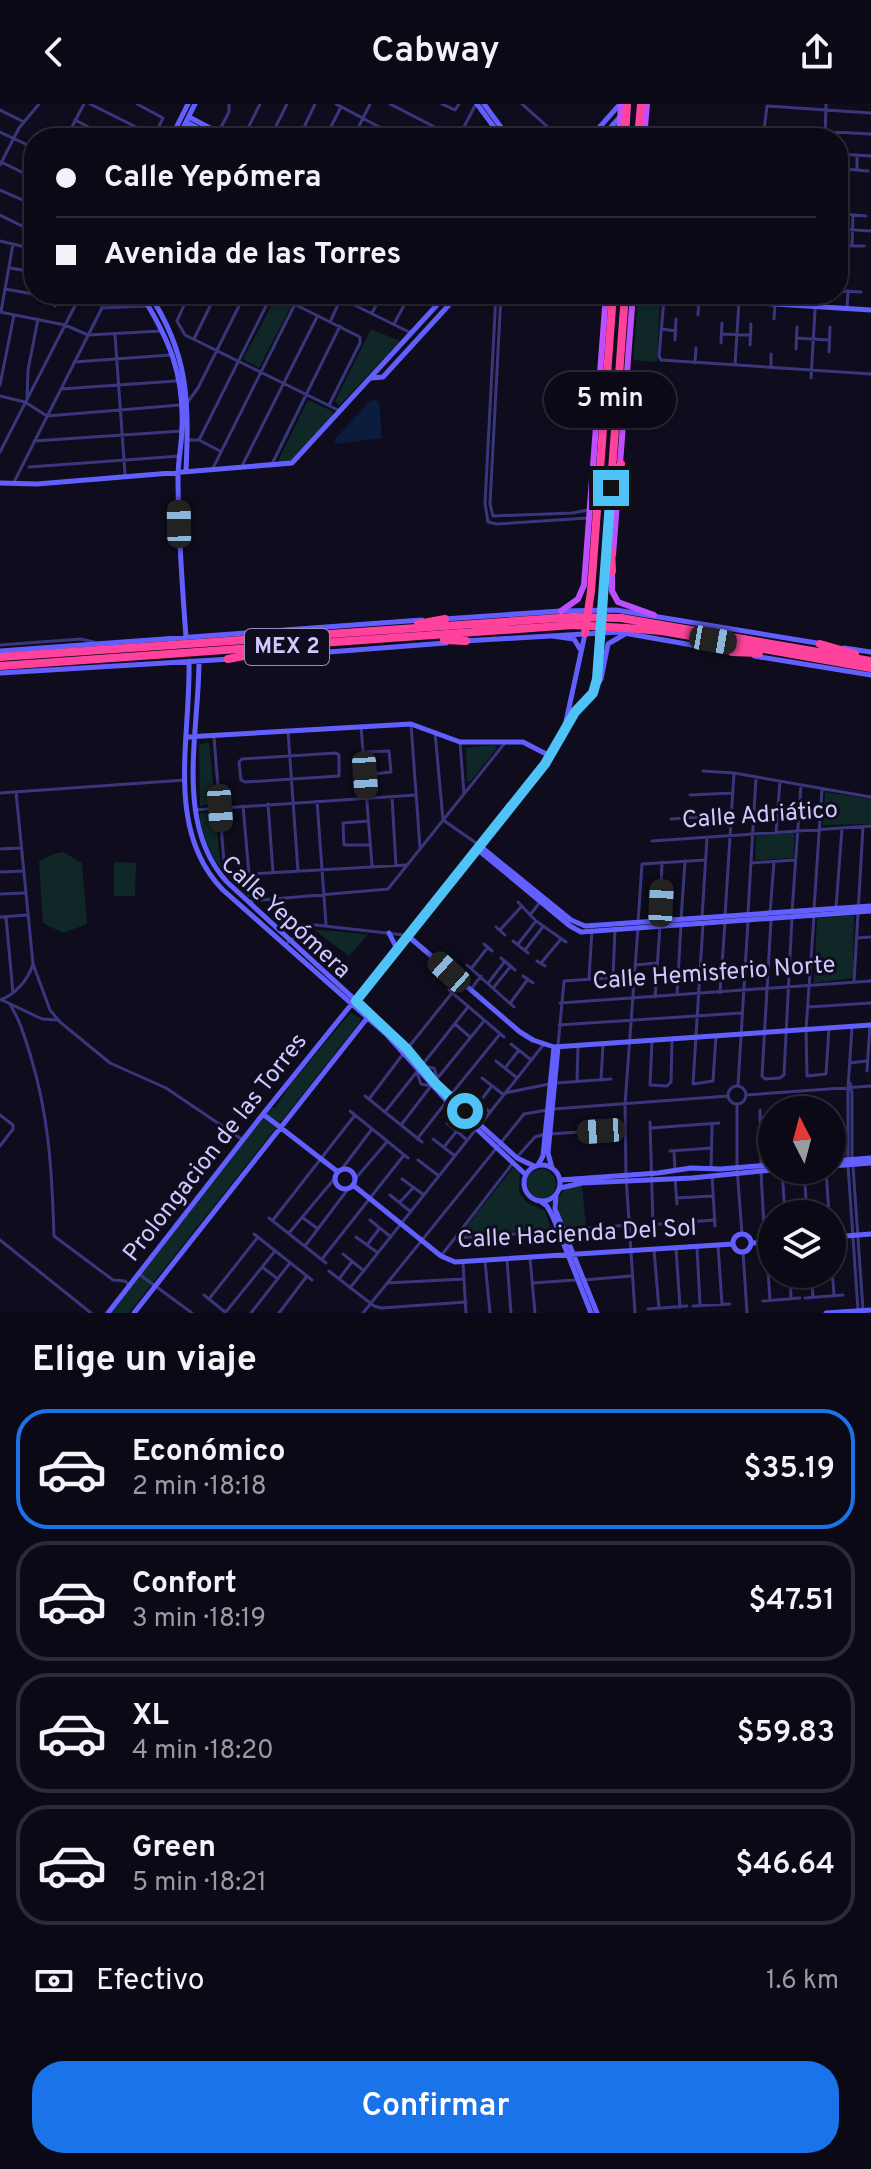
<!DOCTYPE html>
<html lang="es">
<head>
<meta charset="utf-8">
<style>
  body { margin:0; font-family:Overpass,sans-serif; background:#14121f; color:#f1f3f6; height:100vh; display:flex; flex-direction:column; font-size:30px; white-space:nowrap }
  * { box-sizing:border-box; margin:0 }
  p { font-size:26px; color:#9a9aa1 }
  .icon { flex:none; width:44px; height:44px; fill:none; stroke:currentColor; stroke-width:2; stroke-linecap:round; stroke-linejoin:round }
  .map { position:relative; height:1209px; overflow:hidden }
  .details { display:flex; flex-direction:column; background:#0b0916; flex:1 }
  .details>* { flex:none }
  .guide { position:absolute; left:24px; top:24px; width:824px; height:176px; border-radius:32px; box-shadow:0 2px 6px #0004,0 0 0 2px #2b2a35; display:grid; align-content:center; height:176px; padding:0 32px; background:#0b0916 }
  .needle { width:52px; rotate:354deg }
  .buttons { position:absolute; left:758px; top:992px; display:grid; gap:16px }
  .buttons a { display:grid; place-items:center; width:88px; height:88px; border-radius:50%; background:#0b0916; box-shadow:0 2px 6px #0004,0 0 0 2px #2b2a35; font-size:40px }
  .end { position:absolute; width:36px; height:36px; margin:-18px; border:10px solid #4fc3f7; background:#111; box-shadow:0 0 0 4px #111 }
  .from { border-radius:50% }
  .bubble { position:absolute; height:56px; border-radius:28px; background:#0b0916; box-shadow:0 2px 6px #0004,0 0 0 2px #2b2a35; font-size:26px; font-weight:600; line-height:56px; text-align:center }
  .car { position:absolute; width:24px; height:48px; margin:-24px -12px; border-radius:10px; box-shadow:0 0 6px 2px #0007; background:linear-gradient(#222 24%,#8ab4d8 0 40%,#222 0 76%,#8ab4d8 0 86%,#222 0) }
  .guide b { display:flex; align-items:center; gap:28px; height:76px; font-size:30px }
  .guide b+b { border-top:2px solid #2b2a35 }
  .guide i { width:20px; height:20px; background:#f1f3f6 }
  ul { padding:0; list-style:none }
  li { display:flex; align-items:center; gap:24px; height:120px; margin:0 16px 12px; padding:0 16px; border:4px solid #2b2a35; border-radius:32px }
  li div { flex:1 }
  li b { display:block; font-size:30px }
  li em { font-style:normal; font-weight:600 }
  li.current { border-color:#1a73e8 }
  li>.icon { width:72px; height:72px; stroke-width:1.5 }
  h2 { padding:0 32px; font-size:36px; line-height:96px }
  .pay { display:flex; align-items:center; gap:20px; height:88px; padding:0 32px; font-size:30px }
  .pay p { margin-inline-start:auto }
  .cta { display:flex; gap:16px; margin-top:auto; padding:16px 32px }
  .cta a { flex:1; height:92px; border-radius:32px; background:#1a73e8; color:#fff; font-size:32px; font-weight:600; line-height:92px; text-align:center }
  header { display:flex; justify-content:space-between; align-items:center; height:104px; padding:0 32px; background:#0b0916; font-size:36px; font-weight:600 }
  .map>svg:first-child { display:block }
</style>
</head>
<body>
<header><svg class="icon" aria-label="back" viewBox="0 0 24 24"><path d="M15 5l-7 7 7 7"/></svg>Cabway<svg class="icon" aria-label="share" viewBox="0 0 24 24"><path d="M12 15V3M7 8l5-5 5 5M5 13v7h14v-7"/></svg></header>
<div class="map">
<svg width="871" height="1209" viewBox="0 0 871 1209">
  <rect width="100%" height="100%" fill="#0f0c1d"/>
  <!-- green -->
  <path fill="#0f2726" d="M275,195L291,202L259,264L243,255Z
    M638,195L660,196L657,258L633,256Z
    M371,225L400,237L339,302L335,297Z
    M308,296L332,307L333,312L290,360L278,357Z
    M209,638L215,699L200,702L199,641Z
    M494,641L497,644L471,677L467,678L466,644Z
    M825,688L871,695V720L823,721Z
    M215,708L221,764L232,776L257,774L258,792L248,793C221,767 206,750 199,711L200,709Z
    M793,729L795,731L793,754L755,756L756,732Z
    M63,748L82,759L87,820L63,829L43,819L39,758L53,750Z
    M114,758L136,759L135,792H114Z
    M854,811L853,874L814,879L817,814Z
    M314,826H321L368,830L349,852Z
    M350,909L361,914L360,918L129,1209H111L243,1036L272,1003L275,1004L290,981Z
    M513,1064L520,1068L519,1088L526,1098L545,1107L551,1125L463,1131L462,1128Z
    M526 1080a15 15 0 1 1 30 0a15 15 0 1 1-30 0Z
    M582,1082L586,1122L566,1123C557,1109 553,1095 567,1083Z"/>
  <!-- water -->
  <path fill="#0a1d3d" d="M376,296L379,299L382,334L335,340V335L370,297Z"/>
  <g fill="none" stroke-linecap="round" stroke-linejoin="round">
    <!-- street -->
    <path stroke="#39367c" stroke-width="3" d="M90,0L154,32L163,14L137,0
      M336,0L400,34
      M390,0L456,34
      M442,0L455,6L459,0
      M522,0L560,34
      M0,6L24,18
      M75,16L110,34
      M763,24L871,30
      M219,27L229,8V0
      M0,28L34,44
      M66,34L84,0
      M243,34L260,0
      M270,34L287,0
      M299,34L315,0
      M325,34L341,3
      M353,34L370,0
      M458,34L476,0
      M485,34L492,20
      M763,34L767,2L871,9
      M825,34L826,0
      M838,50L871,52
      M1,58L34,74
      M0,61L19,24L39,0
      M845,65L868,67
      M857,66V51
      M838,85H840
      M0,86L34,101
      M843,110L866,112
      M0,111L34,128
      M838,125L871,127
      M0,137L34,145
      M840,141L864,142
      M852,142L853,111
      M10,164L34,168
      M5,185L56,194
      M839,187L861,188
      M189,190L177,217L185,231L338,306
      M274,190L360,233V239L329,301
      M332,190L411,229
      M664,195L659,252L661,256L871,270
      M350,198L355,190
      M751,198L752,190
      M155,200L160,190
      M782,200L784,190
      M55,202L57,190
      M101,204L149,202
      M847,204L848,187
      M0,208L65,221L88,231L161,227
      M1,208L13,140
      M372,209L382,190
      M698,211L699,195
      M774,215L775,200
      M331,216L341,194
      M394,220L410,190
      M662,225L676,227
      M722,230L751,231
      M115,231L125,370
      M796,234L829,236
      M194,235L216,190
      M675,236L676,215
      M721,239L722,219
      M750,241L751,220
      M796,245L797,223
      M829,248L830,223
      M74,258L170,251
      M695,259L696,244
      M735,261L739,197
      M771,264V250
      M811,274L816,190
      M0,281L14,211
      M61,285L176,277
      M0,292L25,298L47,312L180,301
      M27,295L28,266L38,215
      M187,299L198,284L245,190
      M187,336H199L220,347
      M199,336L272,190
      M34,337L182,327
      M0,348L81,190
      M271,362L340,222
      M29,363L180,352
      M241,364L317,213
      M212,366L295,200
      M13,380L109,190
      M493,412L490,400L501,190
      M493,412L572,409L589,406
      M488,418L485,399L496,190
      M488,418L497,420L588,414
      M0,541L81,535L94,538
      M411,620L420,744
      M361,622L372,762
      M288,627L298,767
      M435,628L443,716L479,741
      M214,633L224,758L232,771L406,761
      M460,638L464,690
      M363,648L389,647L391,668L365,671
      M336,649L339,651V672L245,678L241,676L239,658L242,655Z
      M703,667L734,669L871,693
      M0,689L185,676
      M690,691L733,689
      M392,693L396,762
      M317,697L326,820
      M268,700L273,768
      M243,702L249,770
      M194,706L416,691
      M671,715L731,711
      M368,717L343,719L344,741H370
      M776,729L780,677
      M652,737L871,722
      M0,745L20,744
      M751,759L795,756
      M0,768L23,767
      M0,790L24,789
      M250,797L388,785L504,640
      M518,798L536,817L566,838
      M836,804L842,724
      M814,805L822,685
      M792,808L801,681
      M748,809L756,673
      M770,809L774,758
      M530,811L540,798
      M725,812L734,669
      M814,812L806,926L807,972L826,970L829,924
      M0,813L28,811
      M6,813L13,889
      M702,814L707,734
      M660,815L662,758
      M681,816L685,757
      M771,816L762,972L765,975L780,974L784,971L792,813
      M638,819L642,760L706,756
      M703,820L693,980L713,977L716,932
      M496,823L505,831
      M500,826L521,803
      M857,834L871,833
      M513,837L528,849
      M484,840L492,847
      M518,840L536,817
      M285,841L305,824L316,821L404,831
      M525,846L542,824
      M501,854L515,866
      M537,857L545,862
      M541,859L561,835
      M33,860L50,906L60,918L110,959L166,984L243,1036
      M467,861L514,903
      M635,861L657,859
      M471,865L488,843
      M523,872L533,879
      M613,873L615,826
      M589,874L592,826
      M489,878L505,857
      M854,878L863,723
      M494,883L511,862
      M471,885L481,872
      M449,886L504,933
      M720,889L725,818
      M677,891L681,821
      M655,893L660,822
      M0,896C16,890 28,876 33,860L16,688
      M2,896L42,915L57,916
      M511,898L528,875
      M9,899C20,916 24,931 30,950C49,1011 52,1068 54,1132L113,1176L125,1177L129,1181
      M560,899L871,877
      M808,903L871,899
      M455,920L470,933
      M559,921L741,909
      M652,937L650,981L667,982L671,978L672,935
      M511,940L530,955
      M558,942L564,877L634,872
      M407,945L452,889
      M496,957L517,974
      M850,959L866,957
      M421,962L434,964L437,973
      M505,964L519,946
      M867,967L870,921
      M417,969L421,980L432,982
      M482,974L504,991
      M436,976L484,917
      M601,976L603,941
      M577,977L578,942
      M556,979L611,975
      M850,979L852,990V1055
      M728 991a9 9 0 1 1 18 0a9 9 0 1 1-18 0Z
      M738,982L748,817
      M505,989L549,980
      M469,991L490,1008
      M746,991L871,982
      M365,992L422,1038
      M449,993L500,930
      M369,995L403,950
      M479,999L491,983
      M737,1000V1064L742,1130
      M825,1001V1006
      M803,1002V1006
      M760,1006L761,1060
      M783,1006V1005
      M350,1007L408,1054
      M385,1008L468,903
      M0,1011L13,1021V1025L0,1042
      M760,1014H772
      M650,1018L653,1121
      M447,1019L467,1036
      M401,1021L431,982
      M480,1021L544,940
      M651,1024L719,1019
      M550,1030L625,1025
      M761,1032H772
      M417,1035L447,997
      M433,1035L455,1052
      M444,1043L456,1028
      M670,1047L712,1044
      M674,1047L675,1067
      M518,1052L535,1033L545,1030
      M848,1054V984L852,923
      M418,1056L439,1072
      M848,1062L858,1206
      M853,1062L863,1206
      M711,1065L712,1021
      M341,1066L372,1025
      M782,1066L785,1110
      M804,1066L807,1110
      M826,1066L829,1110
      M761,1068L764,1124
      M712,1071L715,1122
      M675,1074L677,1100
      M355,1075L386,1039
      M402,1075L424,1091
      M390,1091L411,1108
      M676,1094L712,1092
      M400,1098L413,1084
      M302,1113L318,1125
      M269,1114L326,1159
      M764,1114L772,1113
      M273,1116L355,1011
      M370,1116L391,1133
      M648,1121L715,1116
      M565,1126L629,1121
      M289,1129L335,1074
      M254,1130L312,1176
      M356,1133L378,1149
      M455,1134L558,1127
      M0,1136L91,1209
      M766,1138L770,1196
      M367,1141L379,1125
      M718,1141L722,1200
      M305,1142L348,1085
      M697,1143L700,1201
      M676,1144L680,1203
      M654,1146L659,1205
      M743,1148L747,1209
      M343,1150L364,1167
      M441,1152L512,1060
      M530,1154L535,1209
      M322,1155L404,1051
      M507,1156L511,1209
      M485,1157L490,1209
      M463,1159L466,1209
      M262,1163L278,1175
      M832,1166L834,1191
      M329,1167L374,1202L381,1204L466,1198
      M139,1170L192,1209
      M790,1170L791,1194
      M811,1170L813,1193
      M339,1175L351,1159
      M583,1176L631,1172
      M387,1179L464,1175
      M532,1179L576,1176
      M350,1184L477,1024
      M204,1191L225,1208
      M805,1194L843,1191
      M209,1195L258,1133
      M763,1197L800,1194
      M693,1202L730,1200
      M648,1205L687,1202
      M225,1209L275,1147
      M251,1209L290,1159
      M279,1209L307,1172
      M363,1209L524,1010L553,1005L728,992
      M635,1209L626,1072L625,1000L638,824"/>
    <!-- secondary -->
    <path stroke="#635fff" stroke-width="5" d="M477,0L502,34
      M484,0L509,34
      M189,13L229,34
      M186,18L217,34
      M171,34L188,0
      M178,34L195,0
      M590,34L620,0
      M601,34L619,14
      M141,190C169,235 184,269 182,323C182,339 178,356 178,372C178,426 182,480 186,533
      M149,190C189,250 189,298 186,368
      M633,191L871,206
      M371,274L383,273L459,190
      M0,379L37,380L292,359L447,190
      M444,515L561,507L616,506L823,540
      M552,532L574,535L580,545
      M464,537L618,528L732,548
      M844,544L871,548
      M0,547L422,516
      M754,552L871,571
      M252,554L446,539
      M189,557C191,633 164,726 223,786L387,931L447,997L525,1070
      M199,557C199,629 174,720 227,778L389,927L449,993L517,1054L534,1062
      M0,569L231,555
      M596,583L601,575L608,540L625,530
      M565,622L585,530
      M186,633L411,620L460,638H523L550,652
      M480,742L571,816L585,822L871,802
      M477,745L570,822L581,828L871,807
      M389,829L397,845
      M408,832L520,928L533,936L554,943L871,921
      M263,1010L338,1068
      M832,1057L871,1054
      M524 1079a18 18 0 1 1 36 0a18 18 0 1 1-36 0Z
      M538,1061L543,1052L554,943
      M832,1062L871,1059
      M552,1064L548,1049L558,943
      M335 1075a10 10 0 1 1 20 0a10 10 0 1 1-20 0Z
      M560,1076L658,1069L691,1064L720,1065L772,1061
      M353,1081L441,1152L455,1158L733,1140
      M560,1084L582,1079L692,1074L772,1066
      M556,1091L555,1105L597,1209
      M540,1097L547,1102L553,1113L591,1209
      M733 1139a9 9 0 1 1 18 0a9 9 0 1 1-18 0Z
      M832,1133L871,1130
      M751,1139L772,1138
      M108,1209L263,1010L545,660L572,613L593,589L597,575L600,529
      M134,1209L368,913
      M826,1209L871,1206"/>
    <!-- primary -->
    <path stroke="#be4fff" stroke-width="6" d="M619,34L621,0
      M644,34L647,0
      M613,451L633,190
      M612,466V487L618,498L654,511
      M561,507L578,495L584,481L606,190"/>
    <!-- highway -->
    <path stroke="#ff439c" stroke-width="8" d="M625,34L627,0
      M638,34L641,0
      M614,376L621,360
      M611,447L612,467
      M621,514L871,557
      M418,520L445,515
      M626,524L662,527L871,564
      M585,529L591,487L613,190
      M600,529L625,190
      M444,536L466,537
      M820,540L855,550
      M732,548L759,549
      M0,553L573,513
      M228,555L259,549
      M0,562L573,521"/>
    <!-- highway-bridge -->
    <path stroke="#ff439c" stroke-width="8" d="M573,513L621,514
      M573,521L626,524"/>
  </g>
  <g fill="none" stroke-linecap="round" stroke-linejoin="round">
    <!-- route -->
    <path stroke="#4fc3f7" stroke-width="10" d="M465,1007L435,979L407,945L356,897L545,660L575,608L593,589L597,575L611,384"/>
  </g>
  <g text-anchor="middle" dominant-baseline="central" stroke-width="6" stroke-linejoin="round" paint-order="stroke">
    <!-- shield labels -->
    <rect fill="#0f0c1d" stroke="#9590bb" stroke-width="2" x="245" y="525" width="84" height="36" rx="6"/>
    <g font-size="22" font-weight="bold" fill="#cec8ff">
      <text x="287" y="543">MEX 2</text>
    </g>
    <!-- street labels -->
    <g font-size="24" fill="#cec8ff" stroke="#0f0c1d">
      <text transform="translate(760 712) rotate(-4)">Calle Adriático</text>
      <text transform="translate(285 814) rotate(43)">Calle Yepómera</text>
      <text transform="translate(714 870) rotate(-4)">Calle Hemisferio Norte</text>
      <text transform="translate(216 1044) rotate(-52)">Prolongacion de las Torres</text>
      <text transform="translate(577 1131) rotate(-3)">Calle Hacienda Del Sol</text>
    </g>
  </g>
</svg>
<div class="buttons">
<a><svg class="needle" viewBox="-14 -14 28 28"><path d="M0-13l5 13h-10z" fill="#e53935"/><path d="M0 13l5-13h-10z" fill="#9a9aa1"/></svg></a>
<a><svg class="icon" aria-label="layers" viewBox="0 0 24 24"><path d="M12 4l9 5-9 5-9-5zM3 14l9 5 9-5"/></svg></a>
</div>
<i class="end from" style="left:465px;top:1007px"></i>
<i class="end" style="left:611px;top:384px"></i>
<div class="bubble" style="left:544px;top:268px;width:132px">5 min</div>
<i class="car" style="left:179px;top:420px;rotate:359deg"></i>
<i class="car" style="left:713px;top:536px;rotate:100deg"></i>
<i class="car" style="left:365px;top:671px;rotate:176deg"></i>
<i class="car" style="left:220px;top:704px;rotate:176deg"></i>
<i class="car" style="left:661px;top:799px;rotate:3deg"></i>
<i class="car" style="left:449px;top:868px;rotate:312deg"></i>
<i class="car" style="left:601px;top:1027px;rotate:266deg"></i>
<div class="guide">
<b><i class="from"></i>Calle Yepómera</b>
<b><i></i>Avenida de las Torres</b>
</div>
</div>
<section class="details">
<h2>Elige un viaje</h2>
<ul>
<li class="current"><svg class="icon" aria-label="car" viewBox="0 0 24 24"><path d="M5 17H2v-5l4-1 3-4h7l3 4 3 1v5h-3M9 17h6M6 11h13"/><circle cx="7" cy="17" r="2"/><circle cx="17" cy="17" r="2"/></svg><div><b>Económico</b><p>2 min · 18:18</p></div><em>$35.19</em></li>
<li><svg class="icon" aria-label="car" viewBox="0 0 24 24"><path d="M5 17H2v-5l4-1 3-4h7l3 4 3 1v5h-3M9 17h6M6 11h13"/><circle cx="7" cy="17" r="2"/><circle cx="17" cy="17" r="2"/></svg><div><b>Confort</b><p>3 min · 18:19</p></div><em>$47.51</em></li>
<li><svg class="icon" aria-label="car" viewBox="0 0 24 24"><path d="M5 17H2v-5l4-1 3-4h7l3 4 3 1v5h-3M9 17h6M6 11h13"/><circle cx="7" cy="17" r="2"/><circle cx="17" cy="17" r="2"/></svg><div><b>XL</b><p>4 min · 18:20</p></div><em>$59.83</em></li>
<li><svg class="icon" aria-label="car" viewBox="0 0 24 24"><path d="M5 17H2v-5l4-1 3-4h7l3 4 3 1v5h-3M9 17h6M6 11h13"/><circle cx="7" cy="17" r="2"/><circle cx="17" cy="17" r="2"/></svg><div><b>Green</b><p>5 min · 18:21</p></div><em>$46.64</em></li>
</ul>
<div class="pay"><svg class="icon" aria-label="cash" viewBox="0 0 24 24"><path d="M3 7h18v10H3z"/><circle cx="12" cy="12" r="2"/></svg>Efectivo<p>1.6 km</p></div>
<div class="cta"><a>Confirmar</a></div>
</section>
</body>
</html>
